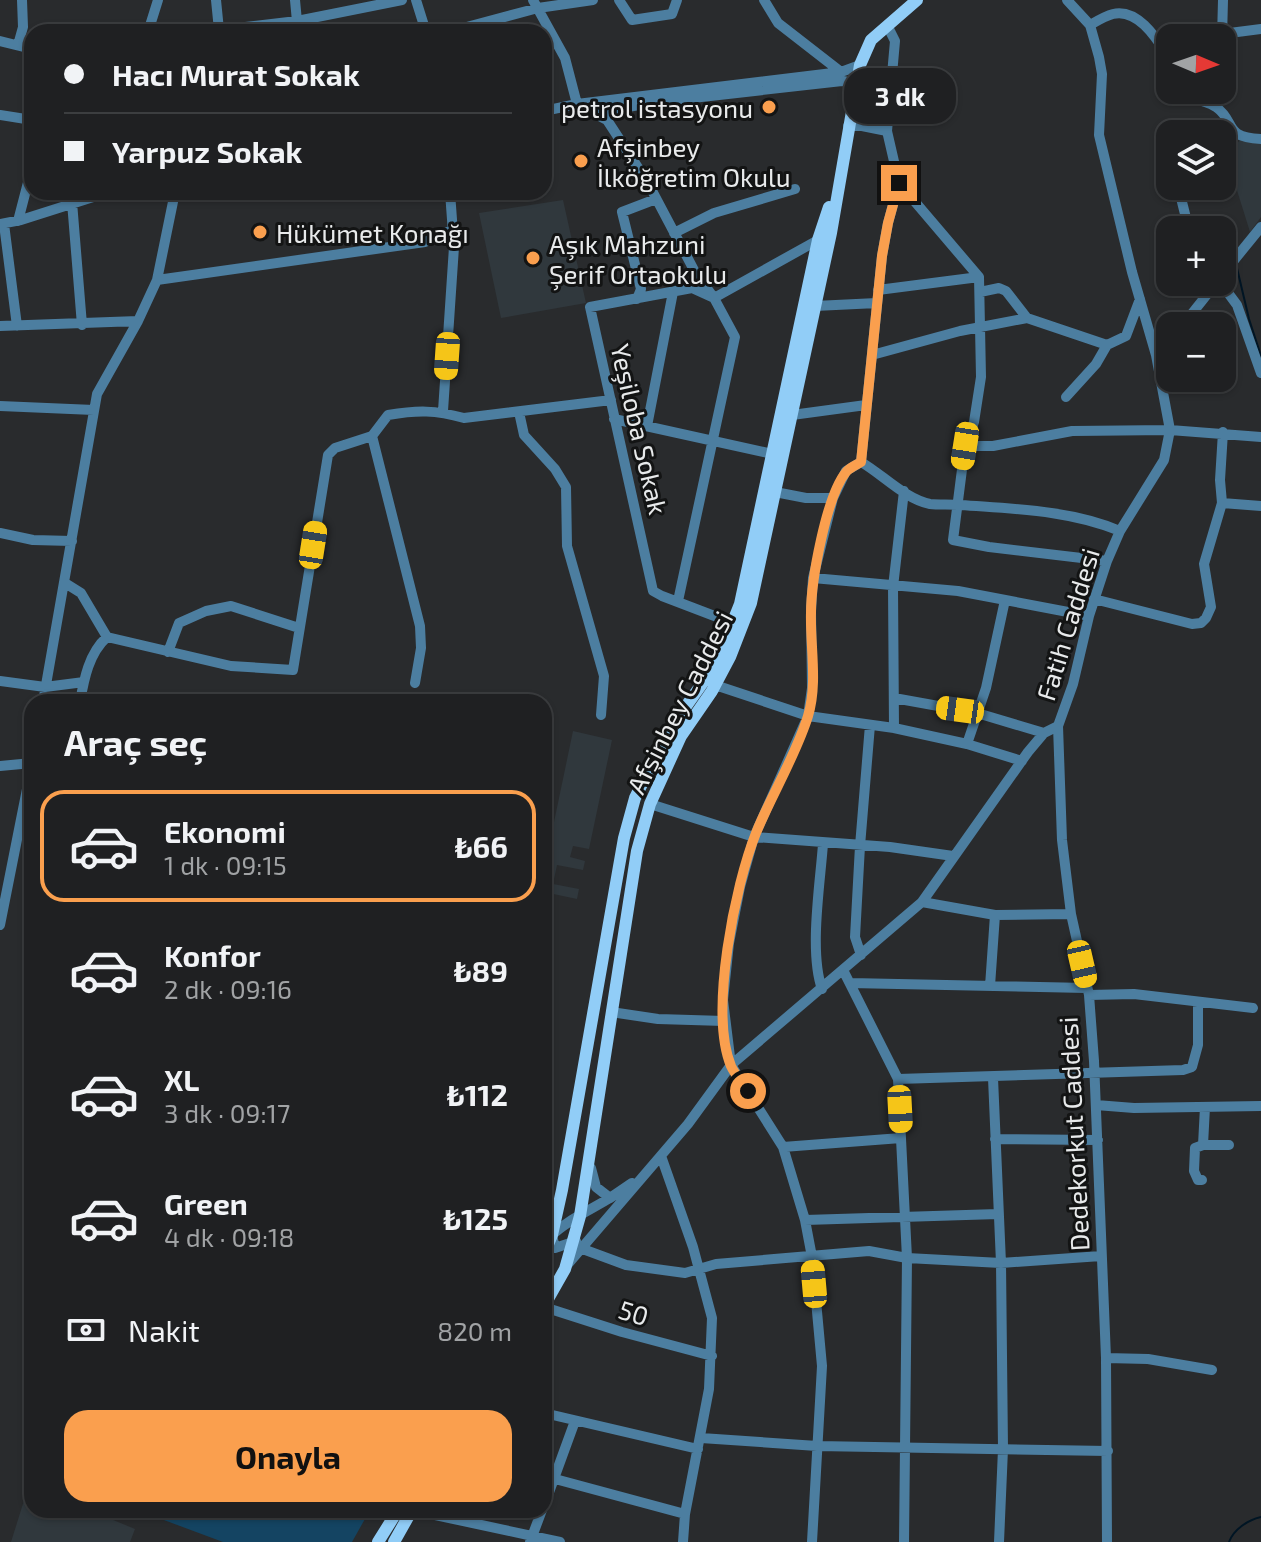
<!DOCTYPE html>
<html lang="tr">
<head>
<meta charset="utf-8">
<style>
  body { margin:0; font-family:"Exo 2",sans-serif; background:#27282a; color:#f1f3f6; height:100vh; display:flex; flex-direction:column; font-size:30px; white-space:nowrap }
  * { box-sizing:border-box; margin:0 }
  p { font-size:26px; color:#a1a3a5 }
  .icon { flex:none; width:44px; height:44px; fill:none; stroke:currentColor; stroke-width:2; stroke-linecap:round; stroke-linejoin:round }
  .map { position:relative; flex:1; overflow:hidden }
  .panel { position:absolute; left:24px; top:694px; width:528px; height:824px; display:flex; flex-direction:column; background:#1f2022; border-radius:24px; box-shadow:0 2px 6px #0004,0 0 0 2px #3c3e40 }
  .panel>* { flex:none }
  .guide { position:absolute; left:24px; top:24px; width:528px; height:176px; border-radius:24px; box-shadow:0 2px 6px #0004,0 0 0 2px #3c3e40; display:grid; align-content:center; height:176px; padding:0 40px; background:#1f2022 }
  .needle { width:52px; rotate:92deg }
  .controls { position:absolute; left:1156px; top:24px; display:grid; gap:16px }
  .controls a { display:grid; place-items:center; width:80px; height:80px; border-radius:16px; background:#1f2022; box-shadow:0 2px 6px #0004,0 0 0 2px #3c3e40; font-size:40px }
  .end { position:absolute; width:36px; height:36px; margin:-18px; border:10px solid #fa9f4e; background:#111; box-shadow:0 0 0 4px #111 }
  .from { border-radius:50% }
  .bubble { position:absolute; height:56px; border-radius:24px; background:#1f2022; box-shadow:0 2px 6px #0004,0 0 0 2px #3c3e40; font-size:26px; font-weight:700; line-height:56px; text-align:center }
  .car { position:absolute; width:24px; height:48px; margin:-24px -12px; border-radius:10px; box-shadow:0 0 6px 2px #0007; background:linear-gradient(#f5c518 24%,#345 0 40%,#f5c518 0 76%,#345 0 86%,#f5c518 0) }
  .guide b { display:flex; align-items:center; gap:28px; height:76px; font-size:30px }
  .guide b+b { border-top:2px solid #3c3e40 }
  .guide i { width:20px; height:20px; background:#f1f3f6 }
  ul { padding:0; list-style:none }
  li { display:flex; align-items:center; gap:24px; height:112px; margin:0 16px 12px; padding:0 24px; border:4px solid transparent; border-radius:24px }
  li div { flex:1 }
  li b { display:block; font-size:30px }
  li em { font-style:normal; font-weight:700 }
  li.selected { border-color:#fa9f4e }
  li>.icon { width:72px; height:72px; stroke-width:1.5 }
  h2 { padding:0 40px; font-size:36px; line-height:96px }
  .pay { display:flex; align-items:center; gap:20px; height:88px; padding:0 40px; font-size:30px }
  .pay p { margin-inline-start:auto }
  .primary-button { display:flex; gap:16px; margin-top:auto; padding:16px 40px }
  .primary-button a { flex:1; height:92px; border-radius:24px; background:#fa9f4e; color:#111; font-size:32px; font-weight:700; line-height:92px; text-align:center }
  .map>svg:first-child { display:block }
</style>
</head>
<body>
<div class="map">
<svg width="1261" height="1542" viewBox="0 0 1261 1542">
  <rect width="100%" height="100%" fill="#292b2d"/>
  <!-- built -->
  <path fill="#30383d" d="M1243,137L1261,139V217L1250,232L1226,155Z
    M563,200L586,303L501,318L479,213Z
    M573,731L612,740L589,849L573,846L570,857L585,861L583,870L557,865L553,884L579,889L577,899L544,892V870Z
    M27,1491H32V1510H89L135,1529L130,1542H11Z"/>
  <!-- green -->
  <path fill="#144462" d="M137,1510H370L352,1542H223Z"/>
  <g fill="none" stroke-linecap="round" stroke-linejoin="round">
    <!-- stream -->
    <path stroke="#001524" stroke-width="2" d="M1236,264L1249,319L1261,356
      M1229,1542C1234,1529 1248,1520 1261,1517"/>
    <!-- minor -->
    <path stroke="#4c7ea0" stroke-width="10" d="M216,0L219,30L297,21L402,0
      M295,0L298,32
      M416,0L426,32
      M533,0L565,58L577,104
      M619,0L632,20L672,14L677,0
      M764,0L778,23L841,72
      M1090,25C1097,21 1105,16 1113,14C1139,8 1158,41 1170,59
      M148,32L158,0
      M448,32L538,8L593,0
      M1216,38L1222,34L1261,29
      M1222,38L1223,0
      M0,41L32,49
      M18,45L23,27L22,0
      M1190,90C1199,105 1204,99 1216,107C1237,122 1222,137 1261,139
      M577,104L607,120L648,183L695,272L714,298L818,240L823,241
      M1216,107L1218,90
      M594,108L604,111L657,102L842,81L857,83
      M544,111L577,104L841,72L860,65
      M0,115L32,120
      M848,126H862L887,131L899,183L979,277L981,377L974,422L965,446L953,540L989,547L1107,561
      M887,131L895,41L888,27
      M1166,134L1170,151
      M899,183L888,223L882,256L861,462C882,474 905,499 930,504C939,505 951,504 961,505C1013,509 1071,510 1120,531
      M1178,186L1189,230
      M72,202L82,325
      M18,221L32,167
      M0,224L21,220L109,192
      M4,224L17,326
      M674,233L714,213L795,189
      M1222,275L1261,227
      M157,280L425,242L454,229
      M1220,282L1237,305L1261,373
      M878,290L979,277
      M980,292L999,288L1006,291L1027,318
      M637,299L641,289L622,212L656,199
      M815,306L877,303
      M0,326L138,321
      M1182,326L1217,282
      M872,355L960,331L1027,318L1107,345L1126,336L1140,299
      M1156,355L1170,339
      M1066,397L1096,364L1107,345
      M0,406L94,410
      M443,411L454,247L450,192
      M519,412L524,435L555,469L566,487L567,546L604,676L601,715
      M792,415L866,405
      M614,419L777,455
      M647,426L673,292
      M372,436L420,626L421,648L415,683
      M965,446H993L1072,431L1170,430L1261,437
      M775,492L806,498H833
      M1222,503L1261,506
      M0,533L33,540L72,541
      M813,578L958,591L1089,616
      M65,583L81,593L107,637L231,666L293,670L328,455L335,448L372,436L388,415C418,410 435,410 464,418L611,400
      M1094,599L1192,624L1201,623L1206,618L1211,607L1204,564L1222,503L1220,480L1223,432
      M678,601L735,337L714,298L692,288L590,307L653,591L662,596L738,625
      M168,652L179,623L206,611L231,606L299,628
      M0,681L45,687L84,682
      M712,691L718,686L808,716L894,728L967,744L1022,761
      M894,698L977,713L1044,733
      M43,702L97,394L138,321L157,280L175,192
      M80,702C84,679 89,653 107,637
      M1058,726L1062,840L1071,914L1089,995L1094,1061L1106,1358L1107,1542
      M894,728L893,587L904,491
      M967,744L986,688L1005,600
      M0,766L32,763
      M650,804L754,837L890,847L953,856
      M922,902L995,915L1071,914
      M0,925L32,764
      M861,955L855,937L860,846L870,725
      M843,970L898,1079L907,1258L904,1542
      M850,983L1087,988
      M990,986L995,915
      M822,989C809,952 820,885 823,844
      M1089,995L1134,994L1253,1008
      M611,1012L658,1019L724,1021
      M993,1078L1001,1263L1003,1449L999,1542
      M898,1079L1183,1070L1192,1067L1198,1045V1002
      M1096,1105L1134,1108L1261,1106
      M995,1139L1098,1140
      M1203,1145H1229
      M783,1147L901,1138
      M661,1156L693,1247L712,1318L709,1389L685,1514L683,1542
      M591,1168L596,1187L610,1198L632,1183
      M1202,1180H1198L1194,1171L1195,1148L1203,1145L1205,1107
      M805,1220L998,1214
      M576,1241L555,1248L552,1235C569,1219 590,1210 610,1198
      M580,1248L626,1265L685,1273L716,1264L869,1251L907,1258L1001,1263L1101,1256
      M568,1264L688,1124L731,1065L922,902L1028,752L1044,733L1058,726L1073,684L1089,616L1107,561L1120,531L1164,460L1170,430L1156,355L1132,272L1099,135L1102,74L1099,57L1090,25L1067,0
      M544,1307L622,1332L712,1356
      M1106,1358L1148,1359L1212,1370
      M544,1413L698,1449
      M701,1438L817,1446L1108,1451
      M544,1476L685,1514
      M544,1506L575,1421
      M412,1510L560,1542
      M530,1542L542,1510
      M812,1542L822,1366L812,1257L805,1220L783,1147L731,1065L723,1000L729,943L740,887L754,837L808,716L812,688L811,611L813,578L833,498L846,471L861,462"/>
    <!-- major -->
    <path stroke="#91cdf7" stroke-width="12" d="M544,1254L552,1235L562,1190L624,838L635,798L667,733L716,664L740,604L818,240L829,207
      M544,1306L565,1269L580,1216L637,851L650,804L681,736L712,691L730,657L751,603L831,233L860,65L871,40L917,0
      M378,1542L398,1510
      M394,1542L412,1510"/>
  </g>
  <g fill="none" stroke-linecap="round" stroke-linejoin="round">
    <!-- route -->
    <path stroke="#fa9f4e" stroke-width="10" d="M748,1091C743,1083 735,1075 731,1066C709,1013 735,885 756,833C772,794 796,755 808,716C818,683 810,646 811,613C811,581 826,497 846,472C849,468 856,465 861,462L882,256L888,223L899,183"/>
  </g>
  <!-- markers -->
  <g fill="#fa9f4e" stroke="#131414" stroke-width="3">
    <circle cx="769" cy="107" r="8"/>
    <circle cx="581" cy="161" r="8"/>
    <circle cx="260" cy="232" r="8"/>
    <circle cx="533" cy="258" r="8"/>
  </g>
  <g text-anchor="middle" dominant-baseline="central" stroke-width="6" stroke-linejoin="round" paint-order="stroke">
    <!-- poi labels -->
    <g font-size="26" fill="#e8eaeb" stroke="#131414" text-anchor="start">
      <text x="753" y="107" text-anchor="end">petrol istasyonu</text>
      <text x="597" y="146">Afşinbey<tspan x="597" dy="30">İlköğretim Okulu</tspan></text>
      <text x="276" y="232">Hükümet Konağı</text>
      <text x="549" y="243">Aşık Mahzuni<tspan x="549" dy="30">Şerif Ortaokulu</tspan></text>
    </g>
    <!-- street labels -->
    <g font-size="26" fill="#e8eaeb" stroke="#131414">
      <text transform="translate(640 429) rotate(77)">Yeşiloba Sokak</text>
      <text transform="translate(1067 624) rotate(-73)">Fatih Caddesi</text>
      <text transform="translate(679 702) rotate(-63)">Afşinbey Caddesi</text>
      <text transform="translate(1073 1134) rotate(-93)">Dedekorkut Caddesi</text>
      <text transform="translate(634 1312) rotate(17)">50</text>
    </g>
  </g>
</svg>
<div class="controls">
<a><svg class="needle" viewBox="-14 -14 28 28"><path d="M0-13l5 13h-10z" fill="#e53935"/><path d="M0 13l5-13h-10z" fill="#a1a3a5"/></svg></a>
<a><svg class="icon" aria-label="layers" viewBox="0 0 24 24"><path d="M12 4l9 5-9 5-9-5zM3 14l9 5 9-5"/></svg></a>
<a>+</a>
<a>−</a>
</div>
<i class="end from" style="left:748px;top:1091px"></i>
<i class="end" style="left:899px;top:183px"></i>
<div class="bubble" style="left:844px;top:68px;width:112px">3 dk</div>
<i class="car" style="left:447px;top:356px;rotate:184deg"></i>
<i class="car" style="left:965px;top:446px;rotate:189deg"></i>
<i class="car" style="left:313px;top:545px;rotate:9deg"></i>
<i class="car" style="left:960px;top:710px;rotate:278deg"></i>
<i class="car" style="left:1082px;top:964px;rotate:167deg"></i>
<i class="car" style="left:900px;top:1109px;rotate:177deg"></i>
<i class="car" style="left:814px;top:1284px;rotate:355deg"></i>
<div class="guide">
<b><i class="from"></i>Hacı Murat Sokak</b>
<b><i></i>Yarpuz Sokak</b>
</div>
<section class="panel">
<h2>Araç seç</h2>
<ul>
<li class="selected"><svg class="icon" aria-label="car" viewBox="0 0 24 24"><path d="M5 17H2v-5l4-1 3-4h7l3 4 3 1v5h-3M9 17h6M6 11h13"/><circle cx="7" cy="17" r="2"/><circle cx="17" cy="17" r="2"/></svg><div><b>Ekonomi</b><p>1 dk · 09:15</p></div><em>₺66</em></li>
<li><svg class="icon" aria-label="car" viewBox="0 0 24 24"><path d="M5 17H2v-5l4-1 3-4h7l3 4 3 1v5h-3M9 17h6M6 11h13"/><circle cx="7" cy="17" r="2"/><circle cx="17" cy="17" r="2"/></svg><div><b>Konfor</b><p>2 dk · 09:16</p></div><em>₺89</em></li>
<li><svg class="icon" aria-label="car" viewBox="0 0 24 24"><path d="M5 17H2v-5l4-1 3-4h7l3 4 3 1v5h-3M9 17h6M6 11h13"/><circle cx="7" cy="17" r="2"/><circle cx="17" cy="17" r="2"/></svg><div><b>XL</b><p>3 dk · 09:17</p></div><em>₺112</em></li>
<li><svg class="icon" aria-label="car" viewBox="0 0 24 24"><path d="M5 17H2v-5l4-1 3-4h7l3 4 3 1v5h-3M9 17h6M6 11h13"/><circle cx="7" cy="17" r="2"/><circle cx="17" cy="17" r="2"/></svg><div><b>Green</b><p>4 dk · 09:18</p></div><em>₺125</em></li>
</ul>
<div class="pay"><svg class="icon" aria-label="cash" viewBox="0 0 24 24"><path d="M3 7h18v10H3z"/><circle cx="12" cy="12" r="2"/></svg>Nakit<p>820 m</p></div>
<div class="primary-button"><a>Onayla</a></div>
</section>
</div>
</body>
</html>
